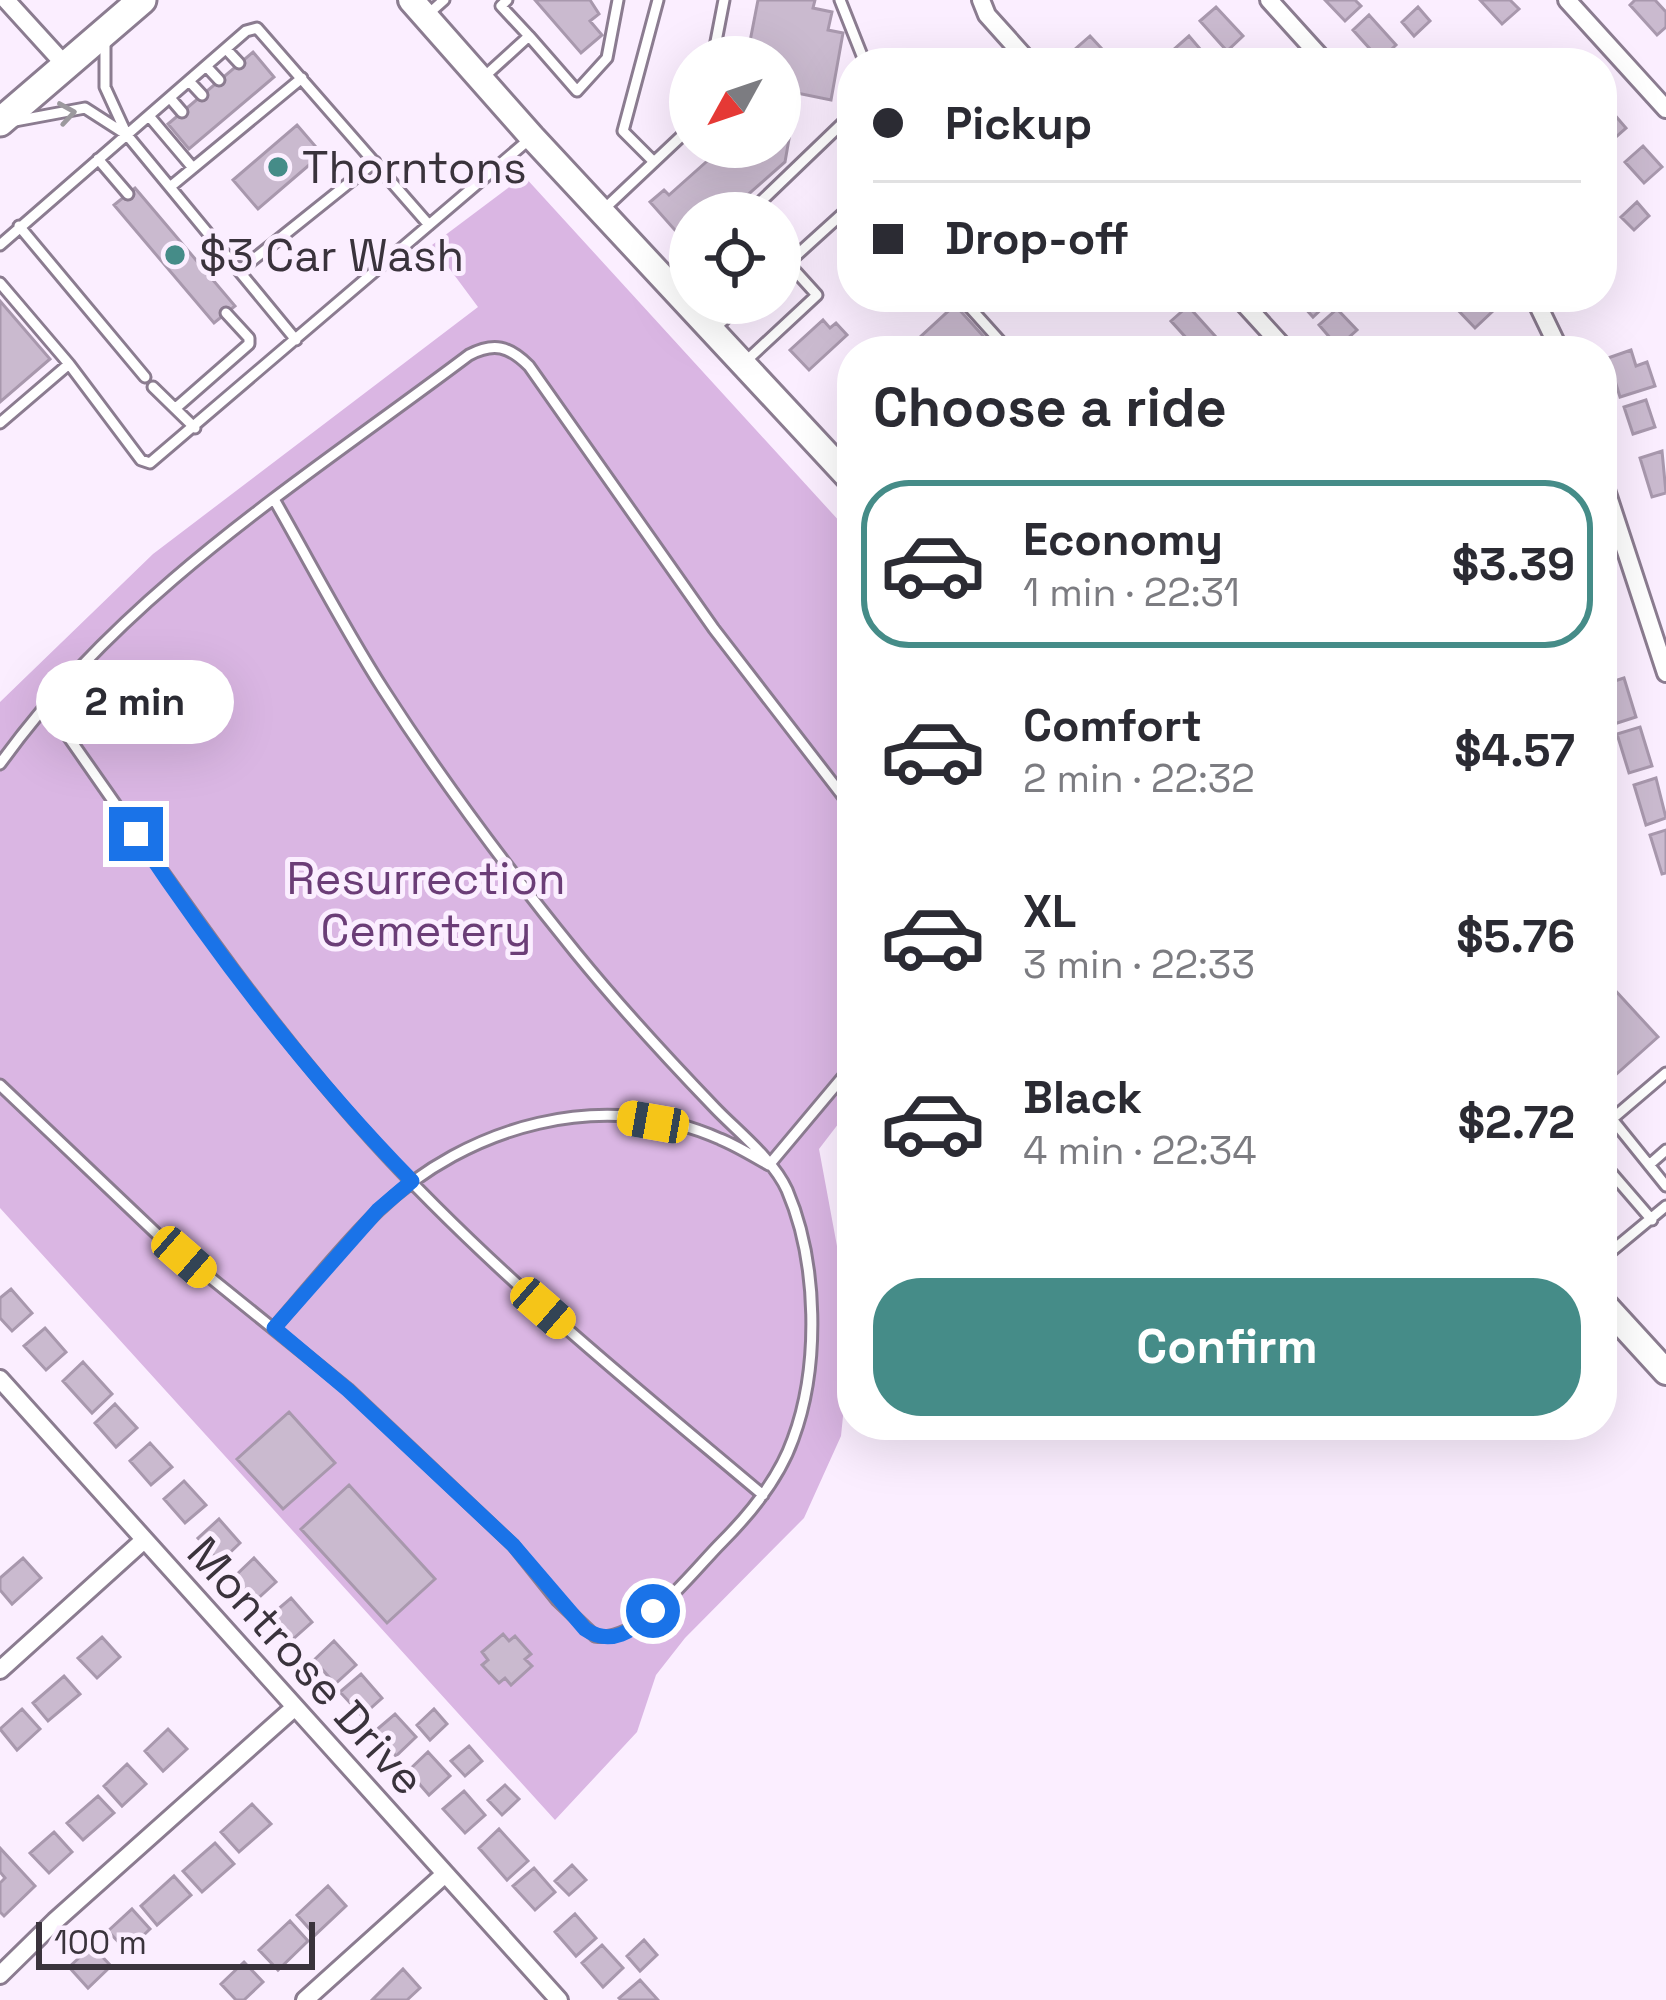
<!DOCTYPE html>
<html lang="en">
<head>
<meta charset="utf-8">
<style>
  body { margin:0; font-family:"Space Grotesk",sans-serif; background:#f2f2f3; color:#2b2b33; height:100vh; display:flex; flex-direction:column; font-size:45px; white-space:nowrap }
  * { box-sizing:border-box; margin:0 }
  p { font-size:39px; color:#7c7c81 }
  .icon { flex:none; width:66px; height:66px; fill:none; stroke:currentColor; stroke-width:2; stroke-linecap:round; stroke-linejoin:round }
  .map { position:relative; flex:1; overflow:hidden }
  .details { position:absolute; left:837px; top:336px; width:780px; height:1104px; display:flex; flex-direction:column; background:#fff; border-radius:48px; box-shadow:0 12px 48px #0002 }
  .details>* { flex:none }
  .hud { position:absolute; left:837px; top:48px; width:780px; height:264px; border-radius:48px; box-shadow:0 12px 48px #0002; display:grid; align-content:center; height:264px; padding:0 36px; background:#fff }
  .needle { width:78px; rotate:230deg }
  .buttons { position:absolute; left:669px; top:36px; display:grid; gap:24px }
  .buttons a { display:grid; place-items:center; width:132px; height:132px; border-radius:50%; background:#fff; box-shadow:0 12px 48px #0002; font-size:60px }
  .scale { position:absolute; left:36px; bottom:30px; width:279px; box-sizing:border-box; padding-left:12px; border:6px solid #3a333c; border-top:0; font-size:33px; line-height:42px; white-space:nowrap; color:#3a333c; -webkit-text-stroke:9px #fbeeff; paint-order:stroke }
  .end { position:absolute; width:54px; height:54px; margin:-27px; border:15px solid #1a73e8; background:#fff; box-shadow:0 0 0 6px #fff }
  .from { border-radius:50% }
  .bubble { position:absolute; height:84px; border-radius:42px; background:#fff; box-shadow:0 12px 48px #0002; font-size:39px; font-weight:800; line-height:84px; text-align:center }
  .car { position:absolute; width:36px; height:72px; margin:-36px -18px; border-radius:15px; box-shadow:0 0 9px 3px #0007; background:linear-gradient(#f5c518 24%,#345 0 40%,#f5c518 0 76%,#345 0 86%,#f5c518 0) }
  .hud b { display:flex; align-items:center; gap:42px; height:114px; font-size:45px }
  .hud b+b { border-top:3px solid #e1e1e2 }
  .hud i { width:30px; height:30px; background:#2b2b33 }
  ul { padding:0; list-style:none }
  li { display:flex; align-items:center; gap:36px; height:168px; margin:0 24px 18px; padding:0 12px; border:6px solid transparent; border-radius:48px }
  li div { flex:1 }
  li b { display:block; font-size:45px }
  li em { font-style:normal; font-weight:800 }
  li.selected { border-color:#458c88 }
  li>.icon { width:108px; height:108px; stroke-width:1.5 }
  h2 { padding:0 36px; font-size:54px; line-height:144px }
  .button { display:flex; gap:24px; margin-top:auto; padding:24px 36px }
  .button a { flex:1; height:138px; border-radius:48px; background:#458c88; color:#fff; font-size:48px; font-weight:800; line-height:138px; text-align:center }
  .map>svg:first-child { display:block }
</style>
</head>
<body>
<div class="map">
<svg width="1666" height="2000" viewBox="0 0 1666 2000">
  <rect width="100%" height="100%" fill="#fbeeff"/>
  <!-- green -->
  <path fill="#dab6e3" d="M524,176L852,535V1106L819,1149L852,1327L841,1436L804,1518L685,1638L656,1675L637,1732L555,1820L0,1208V702L153,554L478,307L432,245Z"/>
  <!-- building -->
  <path fill="#cabacf" stroke="#a898ad" stroke-width="3" d="M535,0H590L599,14L590,21L602,35L581,53Z
    M758,0H815L813,8L832,12L828,30L843,33L831,100L797,93L785,162L727,213H690L689,246L650,202L664,190L669,195L723,147H780V57H747Z
    M1325,0H1355L1361,6L1345,21Z
    M1480,0H1510L1519,9L1502,24Z
    M1635,0H1655L1666,12V27L1657,35L1630,5Z
    M1216,7L1243,36L1227,51L1200,21Z
    M1418,7L1430,21L1414,36L1402,22Z
    M1369,15L1396,45L1380,60L1353,30Z
    M1090,36L1115,63H1083L1073,51Z
    M1189,36L1201,50L1185,63L1173,50Z
    M253,52L274,77L189,149L168,124Z
    M1607,106L1626,128L1608,144L1602,138V111Z
    M297,125L322,154L258,209L233,180Z
    M1643,146L1662,167L1644,183L1625,162Z
    M135,188L235,306L214,323L114,205Z
    M1637,202L1649,216L1634,230L1621,217Z
    M1295,297H1326L1330,301L1313,317Z
    M1466,297H1480L1493,311L1475,328L1455,307Z
    M0,301L50,359L0,402Z
    M955,305L995,349L905,351Z
    M1188,306L1215,336L1198,351L1171,321Z
    M1337,309L1357,330L1338,347L1319,325Z
    M823,320L830,328L836,323L847,335L809,370L790,350Z
    M1631,350L1636,366L1647,362L1655,386L1620,397L1608,358Z
    M1646,400L1655,427L1633,434L1624,407Z
    M1662,451L1666,493L1652,497L1640,458Z
    M1624,678L1636,717L1614,724L1602,685Z
    M1640,727L1652,766L1629,773L1617,734Z
    M1656,778L1666,818L1646,825L1634,785Z
    M1666,830V873L1662,874L1650,835Z
    M1602,976L1658,1037L1602,1087Z
    M11,1289L32,1313L12,1331L0,1318V1298Z
    M45,1328L66,1352L46,1370L24,1346Z
    M83,1362L112,1394L92,1413L63,1381Z
    M115,1404L137,1428L116,1447L95,1423Z
    M289,1412L335,1463L283,1509L237,1459Z
    M150,1443L172,1467L151,1485L130,1461Z
    M184,1481L206,1505L185,1523L164,1499Z
    M349,1485L435,1579L387,1623L301,1529Z
    M219,1519L240,1543L220,1562L198,1538Z
    M23,1558L41,1578L12,1604L0,1590V1578Z
    M254,1558L276,1582L255,1601L234,1577Z
    M291,1598L312,1622L292,1640L270,1616Z
    M503,1634L509,1641L515,1636L531,1654L525,1659L532,1666L511,1685L505,1678L499,1683L482,1665L488,1660L482,1652Z
    M102,1637L120,1657L97,1678L78,1658Z
    M334,1641L356,1665L335,1684L314,1660Z
    M361,1674L382,1698L362,1716L340,1692Z
    M64,1676L80,1694L48,1721L33,1703Z
    M22,1709L40,1729L17,1750L0,1729Z
    M434,1709L447,1724L430,1740L417,1725Z
    M395,1714L416,1737L396,1756L374,1732Z
    M168,1729L187,1749L163,1771L145,1751Z
    M469,1746L482,1761L465,1776L451,1761Z
    M428,1752L450,1776L429,1795L408,1771Z
    M127,1764L146,1784L122,1806L104,1786Z
    M505,1785L519,1799L502,1815L488,1800Z
    M464,1791L485,1815L465,1833L443,1809Z
    M98,1796L114,1813L83,1840L67,1823Z
    M252,1804L271,1824L239,1852L221,1832Z
    M499,1829L528,1861L507,1880L479,1848Z
    M54,1832L72,1852L49,1873L30,1853Z
    M215,1843L234,1864L202,1892L183,1871Z
    M0,1848L35,1886L4,1916L0,1912V1883L5,1878L0,1872Z
    M572,1865L586,1880L569,1895L555,1881Z
    M534,1868L555,1892L535,1910L513,1886Z
    M174,1876L191,1895L157,1925L141,1906Z
    M328,1886L346,1906L315,1935L297,1915Z
    M132,1909L150,1929L127,1951L108,1931Z
    M575,1914L596,1938L576,1956L555,1932Z
    M290,1921L308,1941L278,1970L259,1950Z
    M644,1940L657,1955L640,1971L627,1956Z
    M602,1945L623,1968L603,1987L582,1963Z
    M92,1946L111,1966L88,1988L69,1967Z
    M244,1962L263,1982L244,2000H236L221,1984Z
    M403,1969L420,1988L407,2000H372Z
    M640,1980L658,2000H621L619,1998Z"/>
  <g fill="none" stroke-linecap="round" stroke-linejoin="round">
    <!-- service casing -->
    <g stroke="#8b7c90" stroke-width="15">
      <path id="service" d="M507,0L501,6L529,36
        M840,0L865,63
        M426,16L444,0
        M105,39V87L127,135L296,340
        M226,49L239,63
        M713,57L724,0
        M206,66L219,80
        M485,76L529,36L577,91L607,58L618,0
        M189,81L202,95
        M170,98L182,112
        M149,116L193,168
        M15,121L85,108L127,135
        M98,159L128,194
        M654,162L623,131L658,0
        M170,187L302,78
        M602,211L690,128
        M749,213L852,114
        M19,226L145,377
        M0,245L246,31L257,28L429,225
        M788,263L852,205
        M239,271L375,162
        M673,281L690,265
        M0,283L69,364L141,460L150,463L532,137
        M965,302L1009,351
        M716,327L743,303
        M746,361L817,295L788,263L780,270
        M153,387L195,428
        M177,407L249,344V338L226,313
        M0,423L69,364
        M46,705C152,855 249,1004 373,1141C491,1271 629,1382 763,1495
        M0,764C123,592 303,480 469,355C494,342 509,346 529,366L714,629L852,808
        M1666,1073L1612,1119L1666,1186
        M0,1085L160,1237L348,1389L513,1545L557,1600L595,1636C639,1644 692,1572 721,1543C751,1513 779,1479 793,1439C820,1366 818,1262 787,1190C773,1159 738,1132 715,1108C667,1058 620,1007 576,953C507,868 442,781 383,689C344,628 311,564 275,501
        M1602,1162L1652,1220
        M1649,1165L1666,1150
        M1602,1259L1666,1206
        M274,1328C308,1289 341,1247 378,1211C467,1125 604,1087 720,1139C737,1146 753,1156 769,1165L852,1066"/>
    </g>
    <!-- minor casing -->
    <g stroke="#8b7c90" stroke-width="22">
      <path id="minor" d="M6,0L66,66
        M981,0L987,15L1030,63
        M1269,0L1326,63
        M1567,0L1666,109
        M1238,297L1287,351
        M1534,297L1560,351
        M1602,478L1666,673
        M0,1379L559,2000
        M0,1670L144,1540
        M0,1975L55,1921L295,1707
        M305,2000L445,1874"/>
    </g>
    <!-- secondary casing -->
    <g stroke="#8b7c90" stroke-width="30">
      <path id="secondary" d="M411,0L532,137L852,481
        M1602,1302L1666,1372"/>
    </g>
    <!-- primary casing -->
    <g stroke="#8b7c90" stroke-width="33">
      <path id="primary" d="M0,122L142,0"/>
    </g>
    <!-- service -->
    <use href="#service" stroke="#fff" stroke-width="9"/>
    <!-- minor -->
    <use href="#minor" stroke="#fff" stroke-width="16"/>
    <!-- secondary -->
    <use href="#secondary" stroke="#fff" stroke-width="24"/>
    <!-- primary -->
    <use href="#primary" stroke="#fff" stroke-width="27"/>
  </g>
  <!-- one-way arrows -->
  <defs><path id="oneway-chevron" d="M-2-3.5L2.5 0L-2 3.5" fill="none" stroke-width="1.6" stroke-linecap="round" stroke-linejoin="round" transform="scale(3)"/></defs>
  <use stroke="#9c999e" href="#oneway-chevron" transform="translate(67 113) rotate(-9)"/>
  <g fill="none" stroke-linecap="round" stroke-linejoin="round">
    <!-- route -->
    <path stroke="#1a73e8" stroke-width="15" d="M136,834C219,958 308,1075 412,1181L378,1210L274,1328L348,1390L513,1545L585,1629C611,1647 633,1631 653,1611"/>
  </g>
  <!-- markers -->
  <g fill="#458c88" stroke="#fbeeff" stroke-width="4.5">
    <circle cx="278" cy="167" r="12"/>
    <circle cx="175" cy="255" r="12"/>
  </g>
  <g text-anchor="middle" dominant-baseline="central" stroke-width="10" stroke-linejoin="round" paint-order="stroke">
    <!-- poi labels -->
    <g font-size="45" fill="#3a333c" stroke="#fbeeff" text-anchor="start">
      <text x="302" y="167">Thorntons</text>
      <text x="199" y="255">$3 Car Wash</text>
    </g>
    <!-- park labels -->
    <g font-size="45" fill="#6b3d77" stroke="#fbeeff">
      <text x="426" y="878">Resurrection<tspan x="426" dy="52">Cemetery</tspan></text>
    </g>
    <!-- street labels -->
    <g font-size="45" fill="#3a333c" stroke="#fbeeff">
      <text transform="translate(306 1666) rotate(48)">Montrose Drive</text>
    </g>
  </g>
</svg>
<div class="buttons">
<a><svg class="needle" viewBox="-14 -14 28 28"><path d="M0-13l5 13h-10z" fill="#e53935"/><path d="M0 13l5-13h-10z" fill="#7c7c81"/></svg></a>
<a><svg class="icon" aria-label="locate" viewBox="0 0 24 24"><circle cx="12" cy="12" r="6"/><path d="M12 2v4M12 18v4M2 12h4M18 12h4"/></svg></a>
</div>
<div class="scale">100 m</div>
<i class="end from" style="left:653px;top:1611px"></i>
<i class="end" style="left:136px;top:834px"></i>
<div class="bubble" style="left:36px;top:660px;width:198px">2 min</div>
<i class="car" style="left:653px;top:1122px;rotate:280deg"></i>
<i class="car" style="left:184px;top:1257px;rotate:131deg"></i>
<i class="car" style="left:543px;top:1308px;rotate:131deg"></i>
<div class="hud">
<b><i class="from"></i>Pickup</b>
<b><i></i>Drop-off</b>
</div>
<section class="details">
<h2>Choose a ride</h2>
<ul>
<li class="selected"><svg class="icon" aria-label="car" viewBox="0 0 24 24"><path d="M5 17H2v-5l4-1 3-4h7l3 4 3 1v5h-3M9 17h6M6 11h13"/><circle cx="7" cy="17" r="2"/><circle cx="17" cy="17" r="2"/></svg><div><b>Economy</b><p>1 min · 22:31</p></div><em>$3.39</em></li>
<li><svg class="icon" aria-label="car" viewBox="0 0 24 24"><path d="M5 17H2v-5l4-1 3-4h7l3 4 3 1v5h-3M9 17h6M6 11h13"/><circle cx="7" cy="17" r="2"/><circle cx="17" cy="17" r="2"/></svg><div><b>Comfort</b><p>2 min · 22:32</p></div><em>$4.57</em></li>
<li><svg class="icon" aria-label="car" viewBox="0 0 24 24"><path d="M5 17H2v-5l4-1 3-4h7l3 4 3 1v5h-3M9 17h6M6 11h13"/><circle cx="7" cy="17" r="2"/><circle cx="17" cy="17" r="2"/></svg><div><b>XL</b><p>3 min · 22:33</p></div><em>$5.76</em></li>
<li><svg class="icon" aria-label="car" viewBox="0 0 24 24"><path d="M5 17H2v-5l4-1 3-4h7l3 4 3 1v5h-3M9 17h6M6 11h13"/><circle cx="7" cy="17" r="2"/><circle cx="17" cy="17" r="2"/></svg><div><b>Black</b><p>4 min · 22:34</p></div><em>$2.72</em></li>
</ul>
<div class="button"><a>Confirm</a></div>
</section>
</div>
</body>
</html>
